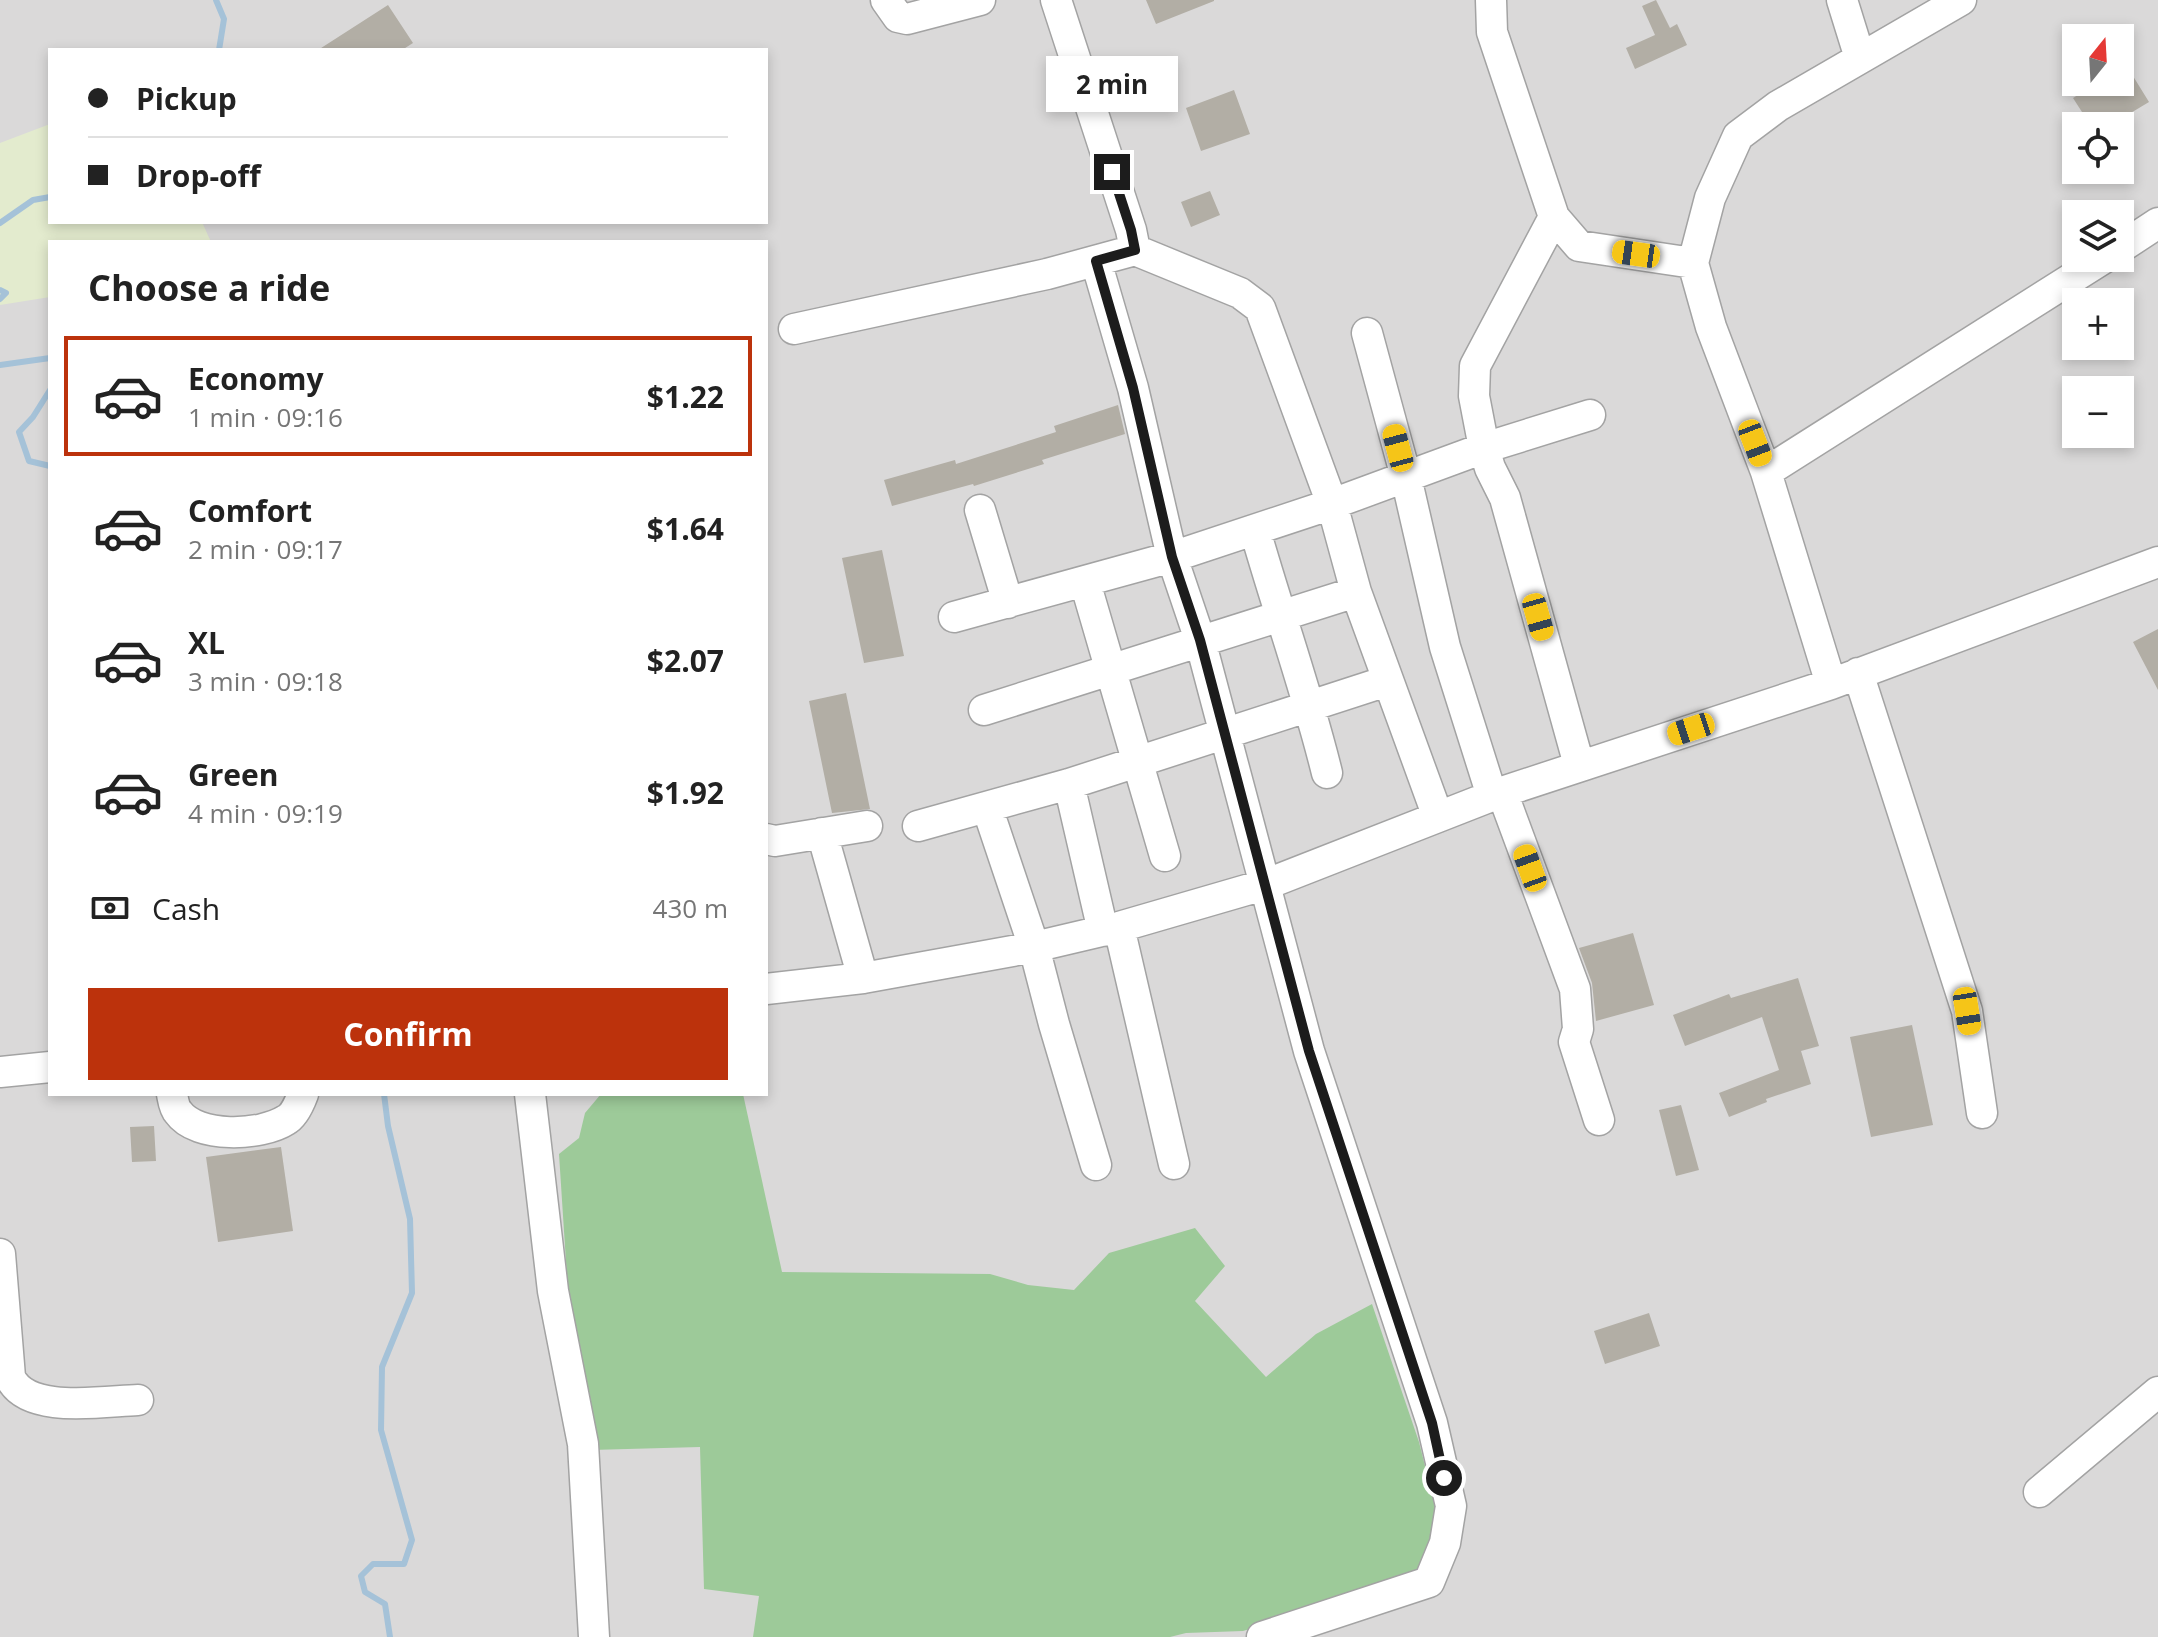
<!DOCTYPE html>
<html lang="en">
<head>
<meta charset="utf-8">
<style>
  body { margin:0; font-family:"Open Sans",sans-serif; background:#f2f2f2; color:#222; height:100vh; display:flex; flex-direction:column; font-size:30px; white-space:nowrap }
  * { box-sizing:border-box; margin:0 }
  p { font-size:26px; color:#767676 }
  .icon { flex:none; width:44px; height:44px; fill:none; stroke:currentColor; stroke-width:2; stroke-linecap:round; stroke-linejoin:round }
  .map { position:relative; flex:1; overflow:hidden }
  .drawer { position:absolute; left:48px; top:240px; width:720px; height:856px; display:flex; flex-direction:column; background:#fff; border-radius:0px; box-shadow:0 4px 12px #0003 }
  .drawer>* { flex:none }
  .banner { position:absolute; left:48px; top:48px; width:720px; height:176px; border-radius:0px; box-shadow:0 4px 12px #0003; display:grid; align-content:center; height:176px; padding:0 40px; background:#fff }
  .needle { width:52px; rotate:18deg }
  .fabs { position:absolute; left:2062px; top:24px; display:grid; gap:16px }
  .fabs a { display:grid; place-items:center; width:72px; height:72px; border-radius:0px; background:#fff; box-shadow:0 4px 12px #0003; font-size:40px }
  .end { position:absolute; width:36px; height:36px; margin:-18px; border:10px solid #1c1c1c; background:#fff; box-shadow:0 0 0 4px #fff }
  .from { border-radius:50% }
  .bubble { position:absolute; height:56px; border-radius:0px; background:#fff; box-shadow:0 4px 12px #0003; font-size:26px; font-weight:700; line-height:56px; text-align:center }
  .car { position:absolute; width:24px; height:48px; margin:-24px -12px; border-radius:10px; box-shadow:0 0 6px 2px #0007; background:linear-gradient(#f5c518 24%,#345 0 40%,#f5c518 0 76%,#345 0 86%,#f5c518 0) }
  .banner b { display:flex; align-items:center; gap:28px; height:76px; font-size:30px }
  .banner b+b { border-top:2px solid #e0e0e0 }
  .banner i { width:20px; height:20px; background:#222 }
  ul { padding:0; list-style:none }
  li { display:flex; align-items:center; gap:24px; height:120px; margin:0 16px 12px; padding:0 24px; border:4px solid transparent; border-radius:0px }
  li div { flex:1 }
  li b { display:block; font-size:30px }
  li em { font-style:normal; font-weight:700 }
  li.selected { border-color:#bc320c }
  li>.icon { width:72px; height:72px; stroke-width:1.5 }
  h2 { padding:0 40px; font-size:36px; line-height:96px }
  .pay { display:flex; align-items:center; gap:20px; height:88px; padding:0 40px; font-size:30px }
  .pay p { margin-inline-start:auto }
  .action { display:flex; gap:16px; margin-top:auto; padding:16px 40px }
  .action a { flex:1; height:92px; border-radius:0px; background:#bc320c; color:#fff; font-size:32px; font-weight:700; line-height:92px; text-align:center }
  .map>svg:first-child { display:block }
</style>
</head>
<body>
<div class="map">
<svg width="2158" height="1637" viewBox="0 0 2158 1637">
  <rect width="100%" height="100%" fill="#edece2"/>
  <!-- residential -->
  <path fill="#dad9d9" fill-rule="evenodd" d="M0,0H2158V1637H0ZM2076,38H2120V82H2076ZM50,50H766V222H50ZM2076,126H2120V170H2076ZM2076,214H2120V258H2076ZM50,242H766V1094H50ZM2076,302H2120V346H2076ZM2076,390H2120V434H2076Z"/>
  <!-- farmland -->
  <path fill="#e3ebce" d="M50,124V222H202L211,242H50V297L0,305V143Z"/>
  <!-- forest -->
  <path fill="#9dca99" d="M601,1094H743L782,1272L990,1274L1028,1285L1074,1290L1109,1253L1195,1228L1225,1266L1195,1301L1266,1377L1316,1334L1372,1304L1419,1442L1439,1522V1546L1407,1583L1243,1631L1186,1633L1170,1637H753L759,1596L704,1589L700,1447L591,1450L572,1354L559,1154L579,1138L585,1113Z"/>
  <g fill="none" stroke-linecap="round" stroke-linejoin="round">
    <!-- stream -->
    <path stroke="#a5c2d8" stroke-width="6" d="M216,0L224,19L219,50
      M0,223L33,200L50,197
      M0,290L6,293L0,299
      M0,365L50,358
      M50,390L33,417L19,432L29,461L50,466
      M384,1094L388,1126L410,1219L412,1293L382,1367L381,1430L412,1540L404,1564H373L361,1576L365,1592L385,1604L390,1637"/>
  </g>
  <!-- building -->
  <path fill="#b2aea5" d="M1146,0H1214V1L1156,24Z
    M1656,0L1670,28L1677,24L1687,45L1635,69L1626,48L1655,35L1642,6Z
    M388,5L413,43L402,50H318Z
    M2120,55L2149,102L2109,126H2091L2073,98L2099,82H2120Z
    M1163,64L1170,89L1109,105L1101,81Z
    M1234,90L1250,134L1201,151L1186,108Z
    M1210,191L1220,215L1191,227L1181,202Z
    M1118,405L1125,434L1042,460L1044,464L974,486L973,484L892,506L884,480L955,460L956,464L1056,432L1054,426Z
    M882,550L904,656L864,663L842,558Z
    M2158,629V690L2133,642Z
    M846,693L870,809L832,813L809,701Z
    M1633,933L1654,1005L1596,1021L1592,983L1579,948Z
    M1798,978L1819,1046L1801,1051L1811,1084L1766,1099L1767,1102L1729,1117L1719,1093L1779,1070L1762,1017L1685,1046L1673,1015L1729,994L1731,998Z
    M1912,1025L1933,1125L1871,1137L1850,1037Z
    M1681,1105L1699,1170L1676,1176L1659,1110Z
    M154,1126L156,1161L132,1162L130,1127Z
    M281,1147L293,1231L218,1242L206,1157Z
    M1649,1313L1660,1346L1605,1364L1594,1331Z"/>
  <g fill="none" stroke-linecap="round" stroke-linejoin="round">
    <!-- minor casing -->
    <g stroke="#a3a3a3" stroke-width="33">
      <path id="minor" d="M886,0L898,17L907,19L980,0
        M1491,0L1492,32L1554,217L1579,246L1693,263
        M1842,0L1860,58
        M1554,217L1475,366L1474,396L1484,448L1590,415
        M2120,248L2158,223
        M1135,250L1240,293L1260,308L1332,504L1356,592L1438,817
        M1096,261L1133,388L1172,557L1200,640L1309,1051L1432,1423L1451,1506L1445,1543L1429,1582L1262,1637
        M794,329L1047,274L1135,250L1131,230L1056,0
        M1367,333L1406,477L1445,647L1492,796
        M1766,472L2104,258
        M980,510L1008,603
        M1255,530C1278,611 1307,691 1327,773
        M1085,582L1165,856
        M954,617L1172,557L1332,504L1484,448L1490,468L1505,498L1579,765
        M1858,673L1967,1011L1982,1113
        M1831,684L1766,472L1711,327L1693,263L1710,198L1738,136L1778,106L1961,0
        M984,710L1356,592
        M1069,784L1103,931
        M1502,792L1575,989L1578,1029L1574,1042L1599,1120
        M987,807L1034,947L1054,1024L1096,1165
        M918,826L1069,784L1387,681
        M822,833L863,978
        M766,839L775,841L867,826
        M1119,927L1174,1164
        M766,989L863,978L1034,947L1119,927L1267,884L1502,792L1831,684L2158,562
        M0,1072L50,1067
        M172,1094C173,1099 174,1108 178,1112C197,1139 261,1136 286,1120C294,1116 300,1102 303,1094
        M530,1094L553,1291L583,1444L594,1637
        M0,1254L10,1377C26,1415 104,1401 138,1400
        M2039,1492L2158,1392"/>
    </g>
    <!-- minor -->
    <use href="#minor" stroke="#fff" stroke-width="30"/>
  </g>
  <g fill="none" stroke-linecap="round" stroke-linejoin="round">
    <!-- route -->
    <path stroke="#1c1c1c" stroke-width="10" d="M1112,172L1131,230L1135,250L1096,261L1133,388L1172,557L1200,640L1309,1051L1432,1423L1444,1478"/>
  </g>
</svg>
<div class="fabs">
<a><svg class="needle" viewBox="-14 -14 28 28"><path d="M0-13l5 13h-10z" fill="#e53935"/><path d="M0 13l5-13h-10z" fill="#767676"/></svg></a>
<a><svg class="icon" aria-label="locate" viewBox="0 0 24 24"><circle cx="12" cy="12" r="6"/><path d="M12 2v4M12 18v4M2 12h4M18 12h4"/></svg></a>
<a><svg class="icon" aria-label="layers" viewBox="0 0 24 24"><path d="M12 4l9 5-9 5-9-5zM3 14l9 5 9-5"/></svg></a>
<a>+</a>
<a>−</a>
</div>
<i class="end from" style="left:1444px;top:1478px"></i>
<i class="end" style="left:1112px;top:172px"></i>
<div class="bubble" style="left:1046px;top:56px;width:132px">2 min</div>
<i class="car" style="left:1636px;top:254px;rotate:278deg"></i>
<i class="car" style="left:1755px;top:443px;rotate:159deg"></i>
<i class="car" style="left:1398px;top:448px;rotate:345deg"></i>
<i class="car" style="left:1538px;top:617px;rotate:164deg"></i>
<i class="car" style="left:1691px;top:729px;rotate:252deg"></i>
<i class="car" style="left:1530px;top:868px;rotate:340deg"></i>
<i class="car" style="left:1967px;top:1011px;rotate:171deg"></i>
<div class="banner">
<b><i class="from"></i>Pickup</b>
<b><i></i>Drop-off</b>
</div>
<section class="drawer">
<h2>Choose a ride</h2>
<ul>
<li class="selected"><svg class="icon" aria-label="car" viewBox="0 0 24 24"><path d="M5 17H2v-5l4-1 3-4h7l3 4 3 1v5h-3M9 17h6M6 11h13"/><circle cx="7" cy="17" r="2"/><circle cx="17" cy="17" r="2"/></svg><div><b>Economy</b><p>1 min · 09:16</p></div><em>$1.22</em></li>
<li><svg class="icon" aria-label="car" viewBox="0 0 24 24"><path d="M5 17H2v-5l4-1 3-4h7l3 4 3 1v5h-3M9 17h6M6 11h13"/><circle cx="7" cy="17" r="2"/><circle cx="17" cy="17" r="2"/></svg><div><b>Comfort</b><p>2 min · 09:17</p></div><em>$1.64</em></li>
<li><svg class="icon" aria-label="car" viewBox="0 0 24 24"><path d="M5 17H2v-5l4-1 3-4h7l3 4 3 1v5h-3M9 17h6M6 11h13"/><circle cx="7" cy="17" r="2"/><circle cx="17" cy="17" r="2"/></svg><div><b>XL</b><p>3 min · 09:18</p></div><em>$2.07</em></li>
<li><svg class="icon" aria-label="car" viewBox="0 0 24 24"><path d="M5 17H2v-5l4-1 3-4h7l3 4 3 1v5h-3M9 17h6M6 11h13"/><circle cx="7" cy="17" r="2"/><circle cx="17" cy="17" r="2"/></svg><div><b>Green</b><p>4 min · 09:19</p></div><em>$1.92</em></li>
</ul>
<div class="pay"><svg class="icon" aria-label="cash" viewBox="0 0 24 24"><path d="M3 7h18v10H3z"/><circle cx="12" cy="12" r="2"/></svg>Cash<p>430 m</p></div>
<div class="action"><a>Confirm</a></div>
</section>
</div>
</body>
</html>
